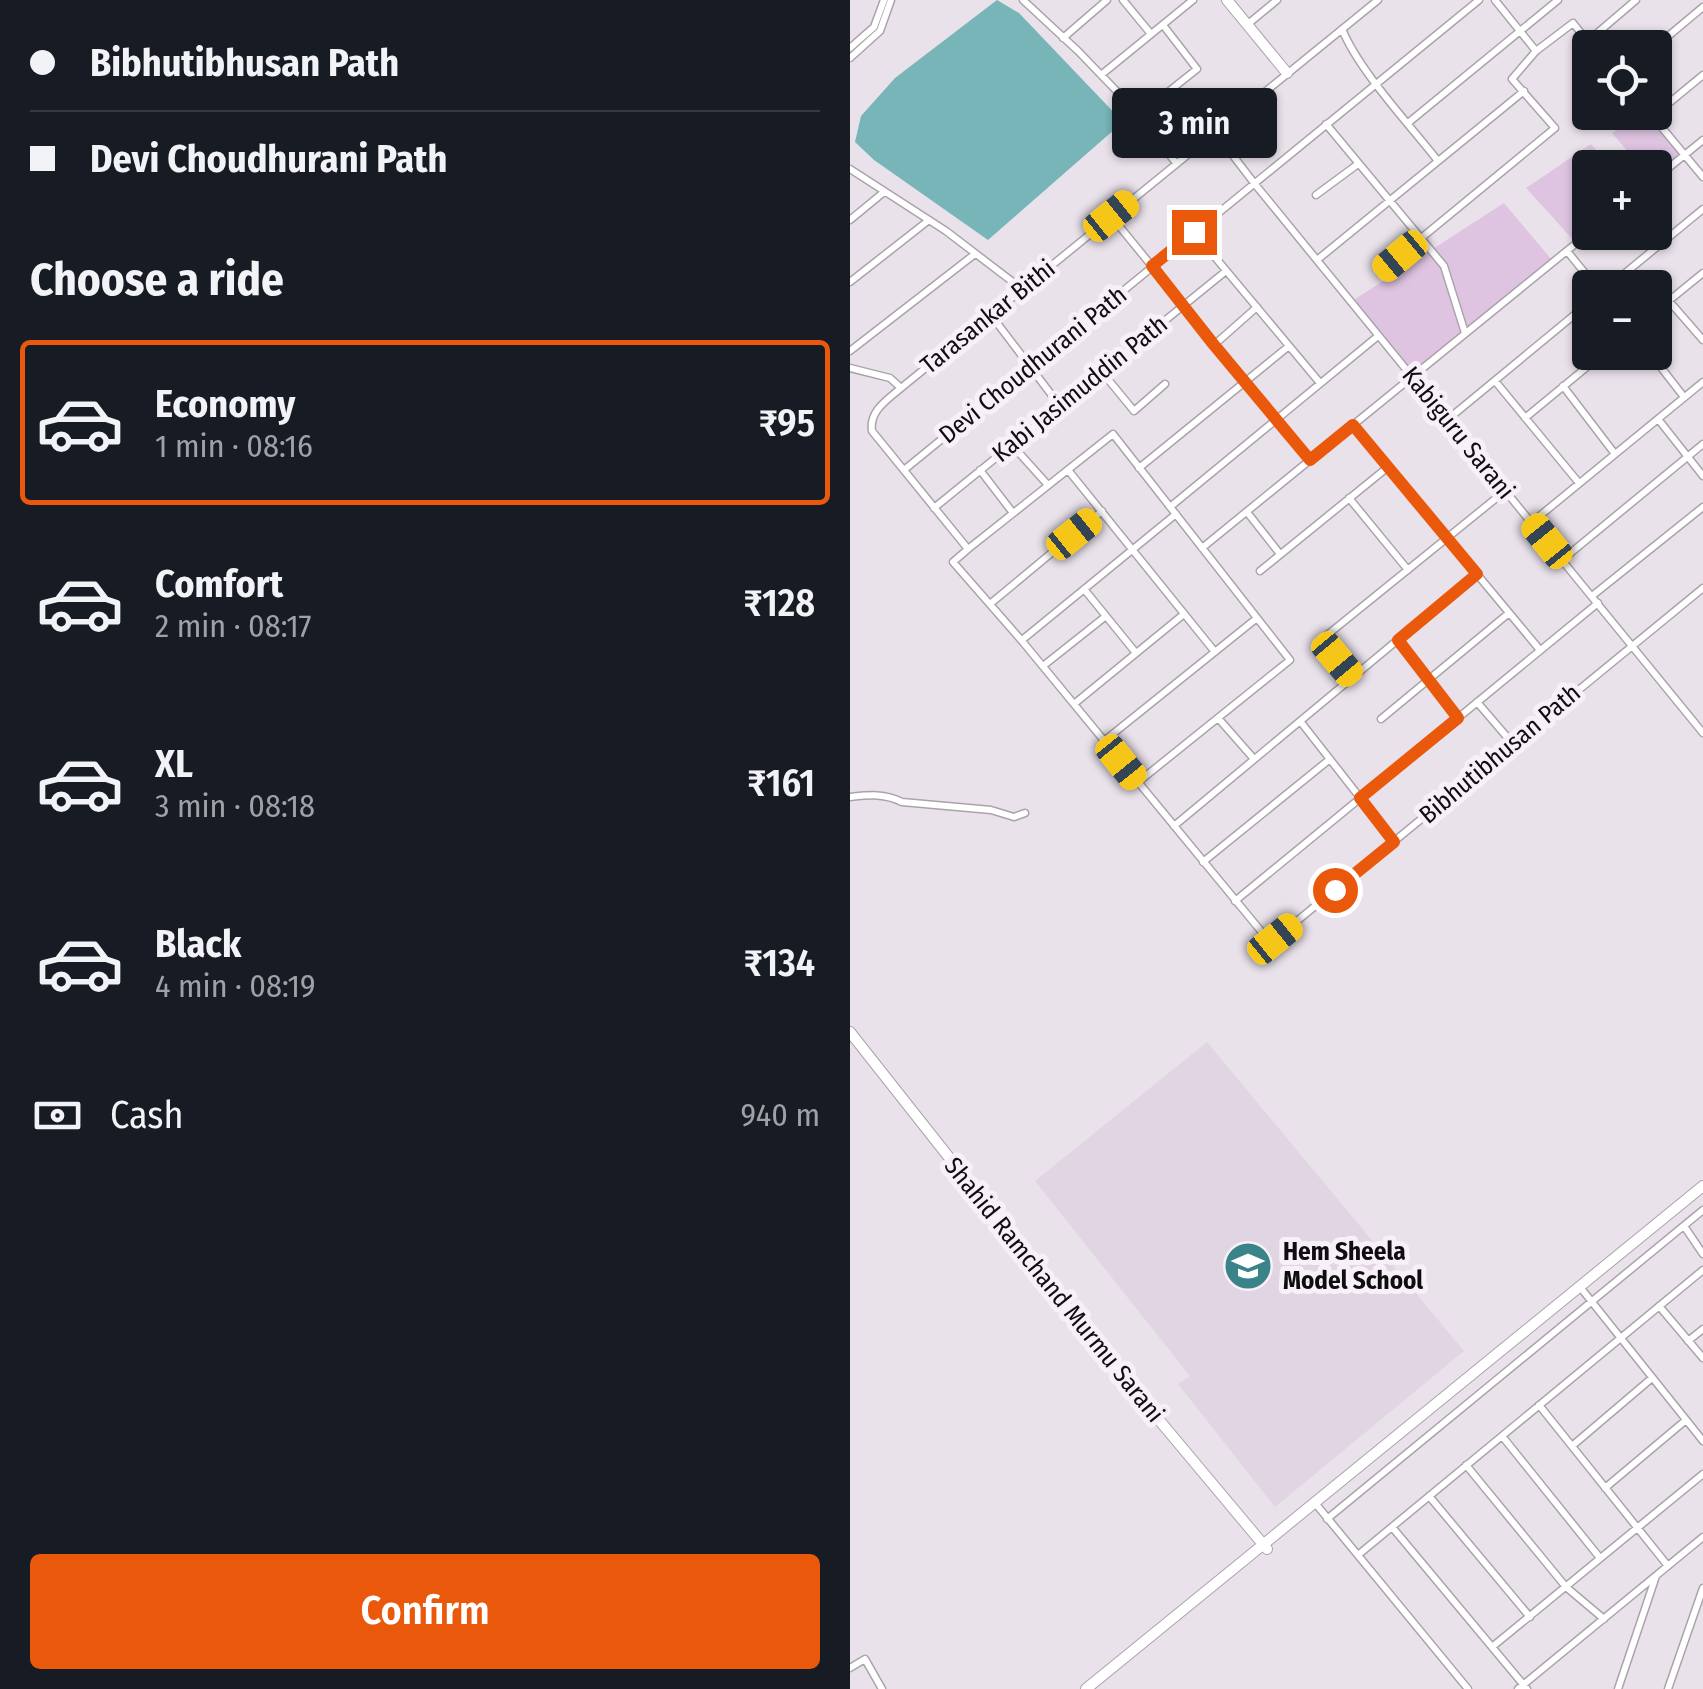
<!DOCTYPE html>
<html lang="en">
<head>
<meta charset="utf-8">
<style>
  body { margin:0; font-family:"Fira Sans Condensed",sans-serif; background:#242831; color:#f1f3f6; height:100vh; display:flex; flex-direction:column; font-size:38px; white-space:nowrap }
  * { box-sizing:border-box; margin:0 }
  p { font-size:32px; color:#9ea1a6 }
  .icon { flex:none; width:55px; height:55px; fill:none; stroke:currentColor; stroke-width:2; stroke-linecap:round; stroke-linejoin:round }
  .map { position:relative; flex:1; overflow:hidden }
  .drawer { display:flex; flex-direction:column; background:#171b24; width:850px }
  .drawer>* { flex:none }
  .banner { display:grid; align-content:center; height:220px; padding:0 30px; background:#171b24 }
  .fabs { position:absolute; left:722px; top:30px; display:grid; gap:20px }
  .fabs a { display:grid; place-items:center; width:100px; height:100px; border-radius:10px; background:#171b24; box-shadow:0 2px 8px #0004; font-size:50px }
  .end { position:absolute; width:45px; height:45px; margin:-22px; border:12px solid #ea580c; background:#fff; box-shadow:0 0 0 5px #fff }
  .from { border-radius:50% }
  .bubble { position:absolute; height:70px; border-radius:10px; background:#171b24; box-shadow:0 2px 8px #0004; font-size:32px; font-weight:600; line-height:70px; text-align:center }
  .car { position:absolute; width:30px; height:60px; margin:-30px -15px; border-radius:12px; box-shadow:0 0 8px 2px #0007; background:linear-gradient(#f5c518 24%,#345 0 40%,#f5c518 0 76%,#345 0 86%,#f5c518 0) }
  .banner b { display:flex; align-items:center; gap:35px; height:95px; font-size:38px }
  .banner b+b { border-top:2px solid #363941 }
  .banner i { width:25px; height:25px; background:#f1f3f6 }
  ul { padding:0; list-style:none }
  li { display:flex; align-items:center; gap:30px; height:165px; margin:0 20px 15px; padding:0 10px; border:5px solid transparent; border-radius:10px }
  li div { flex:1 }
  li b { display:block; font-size:38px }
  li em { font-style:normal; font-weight:600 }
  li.current { border-color:#ea580c }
  li>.icon { width:90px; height:90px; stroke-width:1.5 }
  h2 { padding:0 30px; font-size:45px; line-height:120px }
  .pay { display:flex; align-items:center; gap:25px; height:110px; padding:0 30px; font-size:38px }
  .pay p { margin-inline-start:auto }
  .primary-button { display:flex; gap:20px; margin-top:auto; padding:20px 30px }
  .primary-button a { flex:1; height:115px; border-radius:10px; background:#ea580c; color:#fff; font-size:40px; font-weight:600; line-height:115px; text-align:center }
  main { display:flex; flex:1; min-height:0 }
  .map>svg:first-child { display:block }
</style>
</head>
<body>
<main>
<section class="drawer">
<div class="banner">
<b><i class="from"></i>Bibhutibhusan Path</b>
<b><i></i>Devi Choudhurani Path</b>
</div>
<h2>Choose a ride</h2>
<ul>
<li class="current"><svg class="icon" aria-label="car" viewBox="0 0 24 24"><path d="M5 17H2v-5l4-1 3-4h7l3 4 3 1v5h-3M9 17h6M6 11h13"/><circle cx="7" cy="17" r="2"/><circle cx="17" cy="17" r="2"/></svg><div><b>Economy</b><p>1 min · 08:16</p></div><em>₹95</em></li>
<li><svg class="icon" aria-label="car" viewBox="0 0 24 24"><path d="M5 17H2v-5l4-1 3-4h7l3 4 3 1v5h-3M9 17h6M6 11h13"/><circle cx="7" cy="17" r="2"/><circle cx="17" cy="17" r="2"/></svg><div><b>Comfort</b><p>2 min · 08:17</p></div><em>₹128</em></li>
<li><svg class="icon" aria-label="car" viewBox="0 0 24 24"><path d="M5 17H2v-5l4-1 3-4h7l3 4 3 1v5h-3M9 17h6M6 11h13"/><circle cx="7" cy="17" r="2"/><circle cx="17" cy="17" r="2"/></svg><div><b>XL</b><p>3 min · 08:18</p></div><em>₹161</em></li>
<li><svg class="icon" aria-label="car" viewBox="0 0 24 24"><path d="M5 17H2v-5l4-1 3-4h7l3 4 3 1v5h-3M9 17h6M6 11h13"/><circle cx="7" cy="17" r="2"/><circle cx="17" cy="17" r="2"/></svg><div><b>Black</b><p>4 min · 08:19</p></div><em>₹134</em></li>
</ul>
<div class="pay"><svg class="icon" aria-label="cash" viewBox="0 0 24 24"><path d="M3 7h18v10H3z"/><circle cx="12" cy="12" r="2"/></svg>Cash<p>940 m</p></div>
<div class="primary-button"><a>Confirm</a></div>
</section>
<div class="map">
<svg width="853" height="1689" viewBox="0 0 853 1689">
  <rect width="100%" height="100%" fill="#eae2eb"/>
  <!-- built -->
  <path fill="#e1d4e3" d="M357,1042L614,1351L425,1507L328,1384L340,1376L185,1181Z"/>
  <!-- green -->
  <path fill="#dfc4e2" d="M791,113H799L833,154L805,178V168L791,167L762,133Z
    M741,144L760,167L740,168V232L726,243L676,188Z
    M654,203L702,260L562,377L502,301Z"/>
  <!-- water -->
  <path fill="#78b5b9" d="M147,0L169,13L273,122L138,240L24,160L5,142L11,116L45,78Z"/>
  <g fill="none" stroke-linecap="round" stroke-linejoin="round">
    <!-- street casing -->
    <g stroke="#aba3ab" stroke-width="9">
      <path id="street" d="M173,0L228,51L281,106L326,163
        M273,0L301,34
        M645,0L686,51
        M398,24L427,0
        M492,29C509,71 560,125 588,161
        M213,38L257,0
        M738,41L786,0
        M0,48L24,27L34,0
        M804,48L853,7
        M0,58L30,31L41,0
        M251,75L343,0
        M799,112L853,177
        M288,116L347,69L313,25
        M802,117L853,75
        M558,123L708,0
        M476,124L594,266L615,333
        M365,132L404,183L853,733
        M0,169L96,231L172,289
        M805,179L853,140
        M466,195L508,164
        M261,216L460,460
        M0,220L34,192
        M344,232L470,383
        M717,251L747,288
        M467,260L674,91
        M530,272L705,128L662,79L686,51L723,23L743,48
        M0,282L79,220
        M757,288L853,209
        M819,301L853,340
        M805,312L853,273
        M141,315L210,406
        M364,345L407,307
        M0,351L125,254
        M799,352L834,397
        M0,368L40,378L51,388
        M252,372L284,411L315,384
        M645,381L729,483
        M713,386L765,454
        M675,418L755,352
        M808,419L853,476
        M597,420L740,302
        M503,425L690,650
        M162,445L198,485
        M289,468L439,346
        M54,470L629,0
        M130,470L163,513
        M218,470L365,652
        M499,498L558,570
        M320,507L528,336
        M84,508L376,271
        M397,512L430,554
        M681,523L853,382
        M352,548L740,232
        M118,549L103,562L172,641L415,936L425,939L853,588
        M712,560L853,444
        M410,571L538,467
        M234,589L286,653
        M742,596L853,507
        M140,604L252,511
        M172,640L326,514
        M548,640L608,718
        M193,666L256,616
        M502,678L471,640L655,491
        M627,702L663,744
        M224,704L334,614
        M368,718L404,759
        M531,719L659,613
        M450,721L544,841
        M254,741L407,618
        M287,783L440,660L263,434L118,549L22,431C19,411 37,400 51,388L528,0
        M0,797C19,795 34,793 52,802L141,810L164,817L175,813
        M324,826L627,574
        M353,862L480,759
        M385,901L748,603
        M834,1226L853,1254
        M730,1287L853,1441
        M809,1306L853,1358
        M838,1341L853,1329
        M689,1405L818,1566
        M652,1436L750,1558
        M722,1446L802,1378
        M616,1465L716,1587L754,1619
        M755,1488L836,1420
        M579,1496L680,1617
        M465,1503L618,1689
        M477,1519L853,1210
        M542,1527L677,1689
        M508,1555L853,1270
        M642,1647L853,1474
        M0,1668L15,1659L32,1689
        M668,1689L853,1537
        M768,1689L806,1576
        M818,1689L853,1588"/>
    </g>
    <!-- secondary casing -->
    <g stroke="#aba3ab" stroke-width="12">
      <path id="secondary" d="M377,0L437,73
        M0,1032L263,1365L417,1549
        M236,1689L853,1186"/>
    </g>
    <!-- street -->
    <use href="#street" stroke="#fff" stroke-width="6"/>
    <!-- secondary -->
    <use href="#secondary" stroke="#fff" stroke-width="10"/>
  </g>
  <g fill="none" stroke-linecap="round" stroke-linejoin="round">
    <!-- route -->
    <path stroke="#ea580c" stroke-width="12" d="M344,232L302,266L364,345L460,460L503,425L627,574L548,640L608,718L510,798L544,842L485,890"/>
  </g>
  <!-- icons -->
  <defs>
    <g id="school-disc" transform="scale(2.5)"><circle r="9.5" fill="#3a8388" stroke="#f8f0f9"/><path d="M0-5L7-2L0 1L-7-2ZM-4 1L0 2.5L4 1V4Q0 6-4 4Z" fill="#fff"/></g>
  </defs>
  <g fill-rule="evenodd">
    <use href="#school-disc" x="398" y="1266"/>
  </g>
  <g text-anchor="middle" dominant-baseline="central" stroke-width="10" stroke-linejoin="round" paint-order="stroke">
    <!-- street labels -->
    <g font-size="25" fill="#100d10" stroke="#f8f0f9">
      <text transform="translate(138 317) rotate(-39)">Tarasankar Bithi</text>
      <text transform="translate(183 365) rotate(-39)">Devi Choudhurani Path</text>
      <text transform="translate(230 389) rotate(-39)">Kabi Jasimuddin Path</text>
      <text transform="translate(608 433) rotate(51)">Kabiguru Sarani</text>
      <text transform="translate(650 754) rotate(-40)">Bibhutibhusan Path</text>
      <text transform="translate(204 1290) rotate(51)">Shahid Ramchand Murmu Sarani</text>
    </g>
    <!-- poi labels -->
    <g font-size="25" font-weight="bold" fill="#100d10" stroke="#f8f0f9" text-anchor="start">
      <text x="433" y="1252">Hem Sheela<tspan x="433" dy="29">Model School</tspan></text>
    </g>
  </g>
</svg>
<div class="fabs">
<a><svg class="icon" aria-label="locate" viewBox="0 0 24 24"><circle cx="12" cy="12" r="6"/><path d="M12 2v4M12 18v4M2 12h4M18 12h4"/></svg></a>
<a>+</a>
<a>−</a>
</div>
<i class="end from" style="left:485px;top:890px"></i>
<i class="end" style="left:344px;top:232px"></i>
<div class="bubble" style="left:262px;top:88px;width:165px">3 min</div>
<i class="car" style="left:261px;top:216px;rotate:51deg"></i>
<i class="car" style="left:550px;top:256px;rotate:230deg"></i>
<i class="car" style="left:224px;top:534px;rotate:51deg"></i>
<i class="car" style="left:697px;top:541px;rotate:321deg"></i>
<i class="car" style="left:487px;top:659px;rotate:140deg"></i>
<i class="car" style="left:271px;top:762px;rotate:141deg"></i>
<i class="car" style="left:425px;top:939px;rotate:51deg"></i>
</div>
</main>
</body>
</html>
